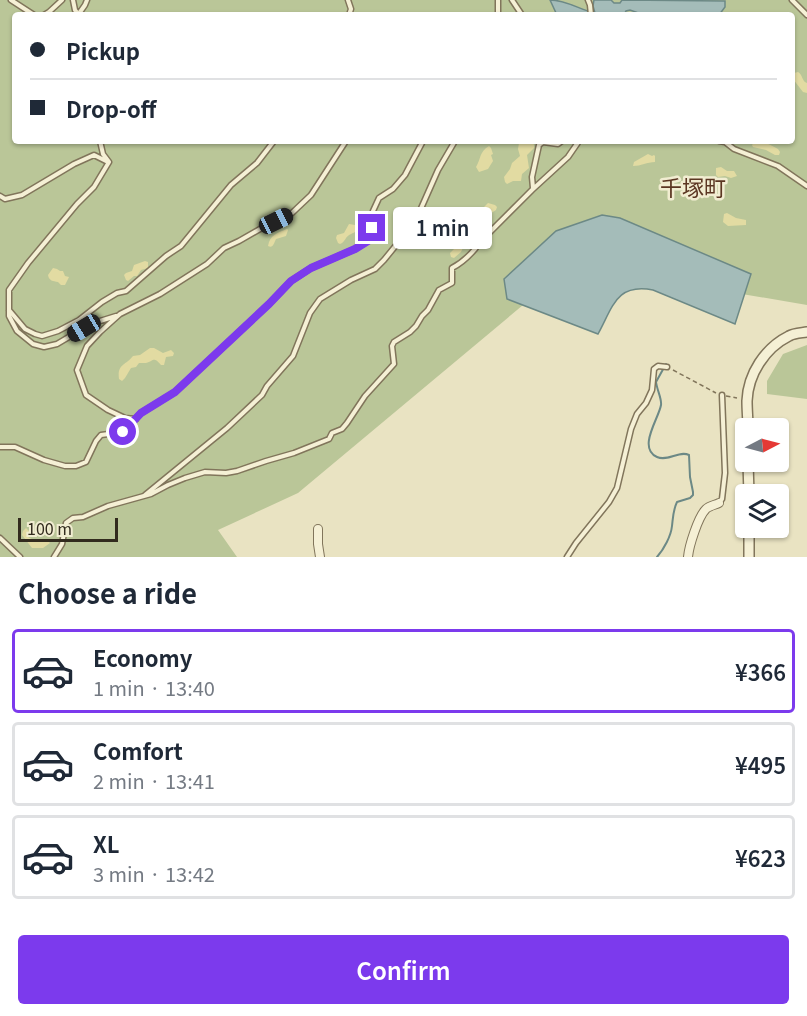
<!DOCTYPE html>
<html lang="en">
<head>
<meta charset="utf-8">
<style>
  body { margin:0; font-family:Georgia,"Noto Sans JP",serif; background:#f6f6f7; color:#1f2937; height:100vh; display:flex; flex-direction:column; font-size:22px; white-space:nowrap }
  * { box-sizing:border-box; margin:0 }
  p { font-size:20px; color:#747a83 }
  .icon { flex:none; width:33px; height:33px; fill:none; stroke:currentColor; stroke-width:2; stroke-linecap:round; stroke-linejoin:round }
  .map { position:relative; height:557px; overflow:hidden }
  .details { display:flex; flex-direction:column; background:#fff; flex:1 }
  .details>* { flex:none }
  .guide { position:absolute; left:12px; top:12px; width:783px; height:132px; border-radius:6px; box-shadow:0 2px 4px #0004; display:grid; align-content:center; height:132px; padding:0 18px; background:#fff }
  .needle { width:39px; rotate:84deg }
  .controls { position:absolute; left:735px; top:418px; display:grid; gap:12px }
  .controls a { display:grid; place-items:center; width:54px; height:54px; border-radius:6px; background:#fff; box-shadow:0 2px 4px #0004; font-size:30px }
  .scale { position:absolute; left:18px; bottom:15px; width:100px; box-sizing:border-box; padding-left:6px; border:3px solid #322b1e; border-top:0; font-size:16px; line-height:21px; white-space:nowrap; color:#322b1e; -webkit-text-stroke:4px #f1edd1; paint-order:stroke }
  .end { position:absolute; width:27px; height:27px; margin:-14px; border:8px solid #7c3aed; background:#fff; box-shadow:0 0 0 3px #fff }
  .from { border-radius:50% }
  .bubble { position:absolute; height:42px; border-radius:6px; background:#fff; box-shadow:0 2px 4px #0004; font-size:20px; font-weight:600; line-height:42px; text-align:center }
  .car { position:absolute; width:18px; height:36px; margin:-18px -9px; border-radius:8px; box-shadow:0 0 4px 2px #0007; background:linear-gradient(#222 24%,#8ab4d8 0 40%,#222 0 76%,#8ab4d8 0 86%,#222 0) }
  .guide b { display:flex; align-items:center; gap:21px; height:57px; font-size:22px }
  .guide b+b { border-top:2px solid #e0e1e3 }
  .guide i { width:15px; height:15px; background:#1f2937 }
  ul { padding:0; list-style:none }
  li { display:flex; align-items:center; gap:18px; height:84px; margin:0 12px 9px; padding:0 6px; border:3px solid #e0e1e3; border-radius:6px }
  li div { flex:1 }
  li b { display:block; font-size:22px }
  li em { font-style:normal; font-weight:600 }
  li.selected { border-color:#7c3aed }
  li>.icon { width:54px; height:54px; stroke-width:1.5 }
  h2 { padding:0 18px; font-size:27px; line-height:72px }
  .cta { display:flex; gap:12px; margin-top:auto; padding:12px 18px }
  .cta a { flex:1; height:69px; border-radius:6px; background:#7c3aed; color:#fff; font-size:24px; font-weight:600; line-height:69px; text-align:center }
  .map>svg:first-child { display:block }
</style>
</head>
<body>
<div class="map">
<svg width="807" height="557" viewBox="0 0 807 557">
  <rect width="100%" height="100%" fill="#e9e3c2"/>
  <!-- green -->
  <path fill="#bac698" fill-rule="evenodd" d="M0,0H807V305L571,265L298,493L218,530L237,557H0ZM15,15H792V141H15Z
    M807,345V399L767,394V381L783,354Z"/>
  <!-- sand -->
  <path fill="#e2dba2" d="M798,72C803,75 802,82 807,83V93L803,92L793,79L792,76L794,73Z
    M518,141H532L534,145V148L527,155L529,168L522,174L521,181H513L507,184L505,182L504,177L510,169L512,163L520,156L518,149L519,143Z
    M755,141C764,141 770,145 778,149L780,152L779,155H775L766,150L753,147L752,145Z
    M489,146L491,148L493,154L491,155L493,161L488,169L479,172L476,167C481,159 479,152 489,146Z
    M648,154L652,156L654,155L655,156V162C647,162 641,166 633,166L634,162Z
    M721,167L727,171H734L737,176L731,178L725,176L718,177L716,175V168Z
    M488,203L495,205L497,207L496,210L488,215L483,227L478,229L475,237L467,239L461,252L454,258L451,257L450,253L457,246L458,240L465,236L466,233L469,232L473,224L483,212V208Z
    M727,213L736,218L746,220V225L728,226L723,222L724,214Z
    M349,224L355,225L356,231C353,234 351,233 348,236C345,238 345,242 340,244L338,243L336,238L337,235L344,233Z
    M287,229L288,230L286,236L276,239C274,243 273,249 268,246C270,235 277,233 287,229Z
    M145,261L148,262V268L141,270L137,276H134L128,281L126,280L124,275L126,273L132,271L134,265Z
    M53,268L57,269L60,271H63L65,276L69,277L65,285H61L58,282C53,281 49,281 48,275Z
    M150,348H154L163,353L171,350L174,353L173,356L166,357L164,365H161C153,356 154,361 146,363C143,363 141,363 139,363L136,367L131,368L125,378L122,381L119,379C117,364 125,366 133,356L140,355Z
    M26,528L29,531L28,537C30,539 39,541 42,542L47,540L50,543L43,548H32L22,535L23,531Z"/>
  <!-- water -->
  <path fill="#a4bcb9" stroke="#6c8986" stroke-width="1.5" d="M550,0C567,0 580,10 595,13L593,6L594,0H611L614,3H620L622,0L725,1V7L719,15H644L630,10L626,11L624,15H557Z
    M602,215L620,218L751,274L735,324L653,290C616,283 613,307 598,334L507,299L504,279L556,231Z"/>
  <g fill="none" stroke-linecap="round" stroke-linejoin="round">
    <!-- stream -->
    <path stroke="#6c8986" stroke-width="2" d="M657,557C664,549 671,536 672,526C673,518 673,510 677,502L690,498L693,495V492L690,477L689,455C679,450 668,462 657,457C637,448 659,418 661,405C662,399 657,390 656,382L666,364"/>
    <!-- service casing -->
    <g stroke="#81755b" stroke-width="7">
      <path id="service" d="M11,0L34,15
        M73,0L75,10L78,14
        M348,0L351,9L349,15
        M498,0V15
        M512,0L522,15
        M588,0L590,5L591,15
        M792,0L807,15
        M44,15L49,12L62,0
        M78,15L85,5L87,0
        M100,141L103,154L109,162L94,187L77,204L28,263L9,290V316L17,331L33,344L44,347L57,344L84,328L100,321L116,316
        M719,141L725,142L734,149L778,166L807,186
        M533,188L532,177L539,145L543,142L558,144L562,141
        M0,196L5,199L22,195L74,164L94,155L108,162
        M9,310L25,329L35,334L42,336L58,331L79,320L102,302L117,293L126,291L166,256L181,246L231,185L257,163L274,141
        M136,419L125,418L108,410L86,395L77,370L87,346L100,332L120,314L160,294L207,264L224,248L239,241L260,229L292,213L311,195L346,141
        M0,447H15L44,460L65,466H76L86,462L96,441L101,435L123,432L141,413L175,392L269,304L291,281L311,268L355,249L371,239L373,211L379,198L393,189L405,175L423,141
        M145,495L227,428L262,395L267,386L293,356L310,313L320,299L351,280L375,269L384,260L415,222L438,170L455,141
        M719,503L722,499L725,473L722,395
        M0,538L20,557
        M54,557L62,544L66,523L73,518L83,517L108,506L151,494L168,485L185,478L205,472L226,473L237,471L266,461L294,453L329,439L332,433L342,429L347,423L365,396L394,364L392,346L394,342L410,332L416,326L422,316L428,310L439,290L452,283V268C460,264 469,256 475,249C479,243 481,238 488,234L532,190L568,157L579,141
        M567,557L576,543L609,502L617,488L631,429L637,414L646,403L652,390L654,369L658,366L667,367"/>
    </g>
    <!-- minor casing -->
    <g stroke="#81755b" stroke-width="10">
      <path id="minor" d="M318,529V544L320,557
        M688,557C689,546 698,517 706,509C709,506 715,505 719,503"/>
    </g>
    <!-- tertiary casing -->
    <g stroke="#81755b" stroke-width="12">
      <path id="tertiary" d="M748,429C748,420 747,410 747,401C748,374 765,348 789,336C794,333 801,333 807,332
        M748,462L749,495
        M749,557V528"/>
    </g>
    <!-- path -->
    <path stroke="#81755b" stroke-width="1.5" stroke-dasharray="4.5 3" stroke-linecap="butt" d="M673,370L716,393
      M726,396L737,398"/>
    <!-- service -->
    <use href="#service" stroke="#f5f0d5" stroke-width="4"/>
    <!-- minor -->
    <use href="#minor" stroke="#f5f0d5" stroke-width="8"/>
    <!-- tertiary -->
    <use href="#tertiary" stroke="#f5f0d5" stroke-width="9"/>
  </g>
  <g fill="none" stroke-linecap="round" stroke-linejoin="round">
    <!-- route -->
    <path stroke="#7c3aed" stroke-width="8" d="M123,432L141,413L175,392L269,304L291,281L311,268L355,249L371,239L372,228"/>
  </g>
  <g text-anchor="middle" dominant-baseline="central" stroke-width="5" stroke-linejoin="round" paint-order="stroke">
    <!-- quarter labels -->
    <g font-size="22" fill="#5b3622" stroke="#f1edd1">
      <text x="693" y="186">千塚町</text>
    </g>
  </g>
</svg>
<div class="controls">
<a><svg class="needle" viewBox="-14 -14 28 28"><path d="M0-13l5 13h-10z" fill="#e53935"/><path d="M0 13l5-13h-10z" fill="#747a83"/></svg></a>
<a><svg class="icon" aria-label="layers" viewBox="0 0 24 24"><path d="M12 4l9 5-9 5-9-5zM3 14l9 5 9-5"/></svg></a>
</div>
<div class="scale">100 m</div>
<i class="end from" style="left:123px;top:432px"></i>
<i class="end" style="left:372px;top:228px"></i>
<div class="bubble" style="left:393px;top:207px;width:99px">1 min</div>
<i class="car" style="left:276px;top:221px;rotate:64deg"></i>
<i class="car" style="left:84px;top:328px;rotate:239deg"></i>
<div class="guide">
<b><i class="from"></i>Pickup</b>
<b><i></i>Drop-off</b>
</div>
</div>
<section class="details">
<h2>Choose a ride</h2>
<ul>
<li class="selected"><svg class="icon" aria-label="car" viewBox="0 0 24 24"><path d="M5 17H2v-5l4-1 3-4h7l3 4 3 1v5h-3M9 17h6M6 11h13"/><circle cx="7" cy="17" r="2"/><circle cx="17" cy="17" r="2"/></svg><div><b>Economy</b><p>1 min · 13:40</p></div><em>¥366</em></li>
<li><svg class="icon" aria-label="car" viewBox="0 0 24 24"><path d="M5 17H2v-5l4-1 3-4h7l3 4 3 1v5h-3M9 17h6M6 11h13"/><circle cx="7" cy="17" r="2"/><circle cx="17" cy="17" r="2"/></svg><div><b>Comfort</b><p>2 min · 13:41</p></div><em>¥495</em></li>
<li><svg class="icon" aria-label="car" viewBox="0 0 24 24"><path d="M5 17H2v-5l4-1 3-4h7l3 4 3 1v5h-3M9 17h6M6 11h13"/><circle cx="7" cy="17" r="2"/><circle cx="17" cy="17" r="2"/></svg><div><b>XL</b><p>3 min · 13:42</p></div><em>¥623</em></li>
</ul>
<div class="cta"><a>Confirm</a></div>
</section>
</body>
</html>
